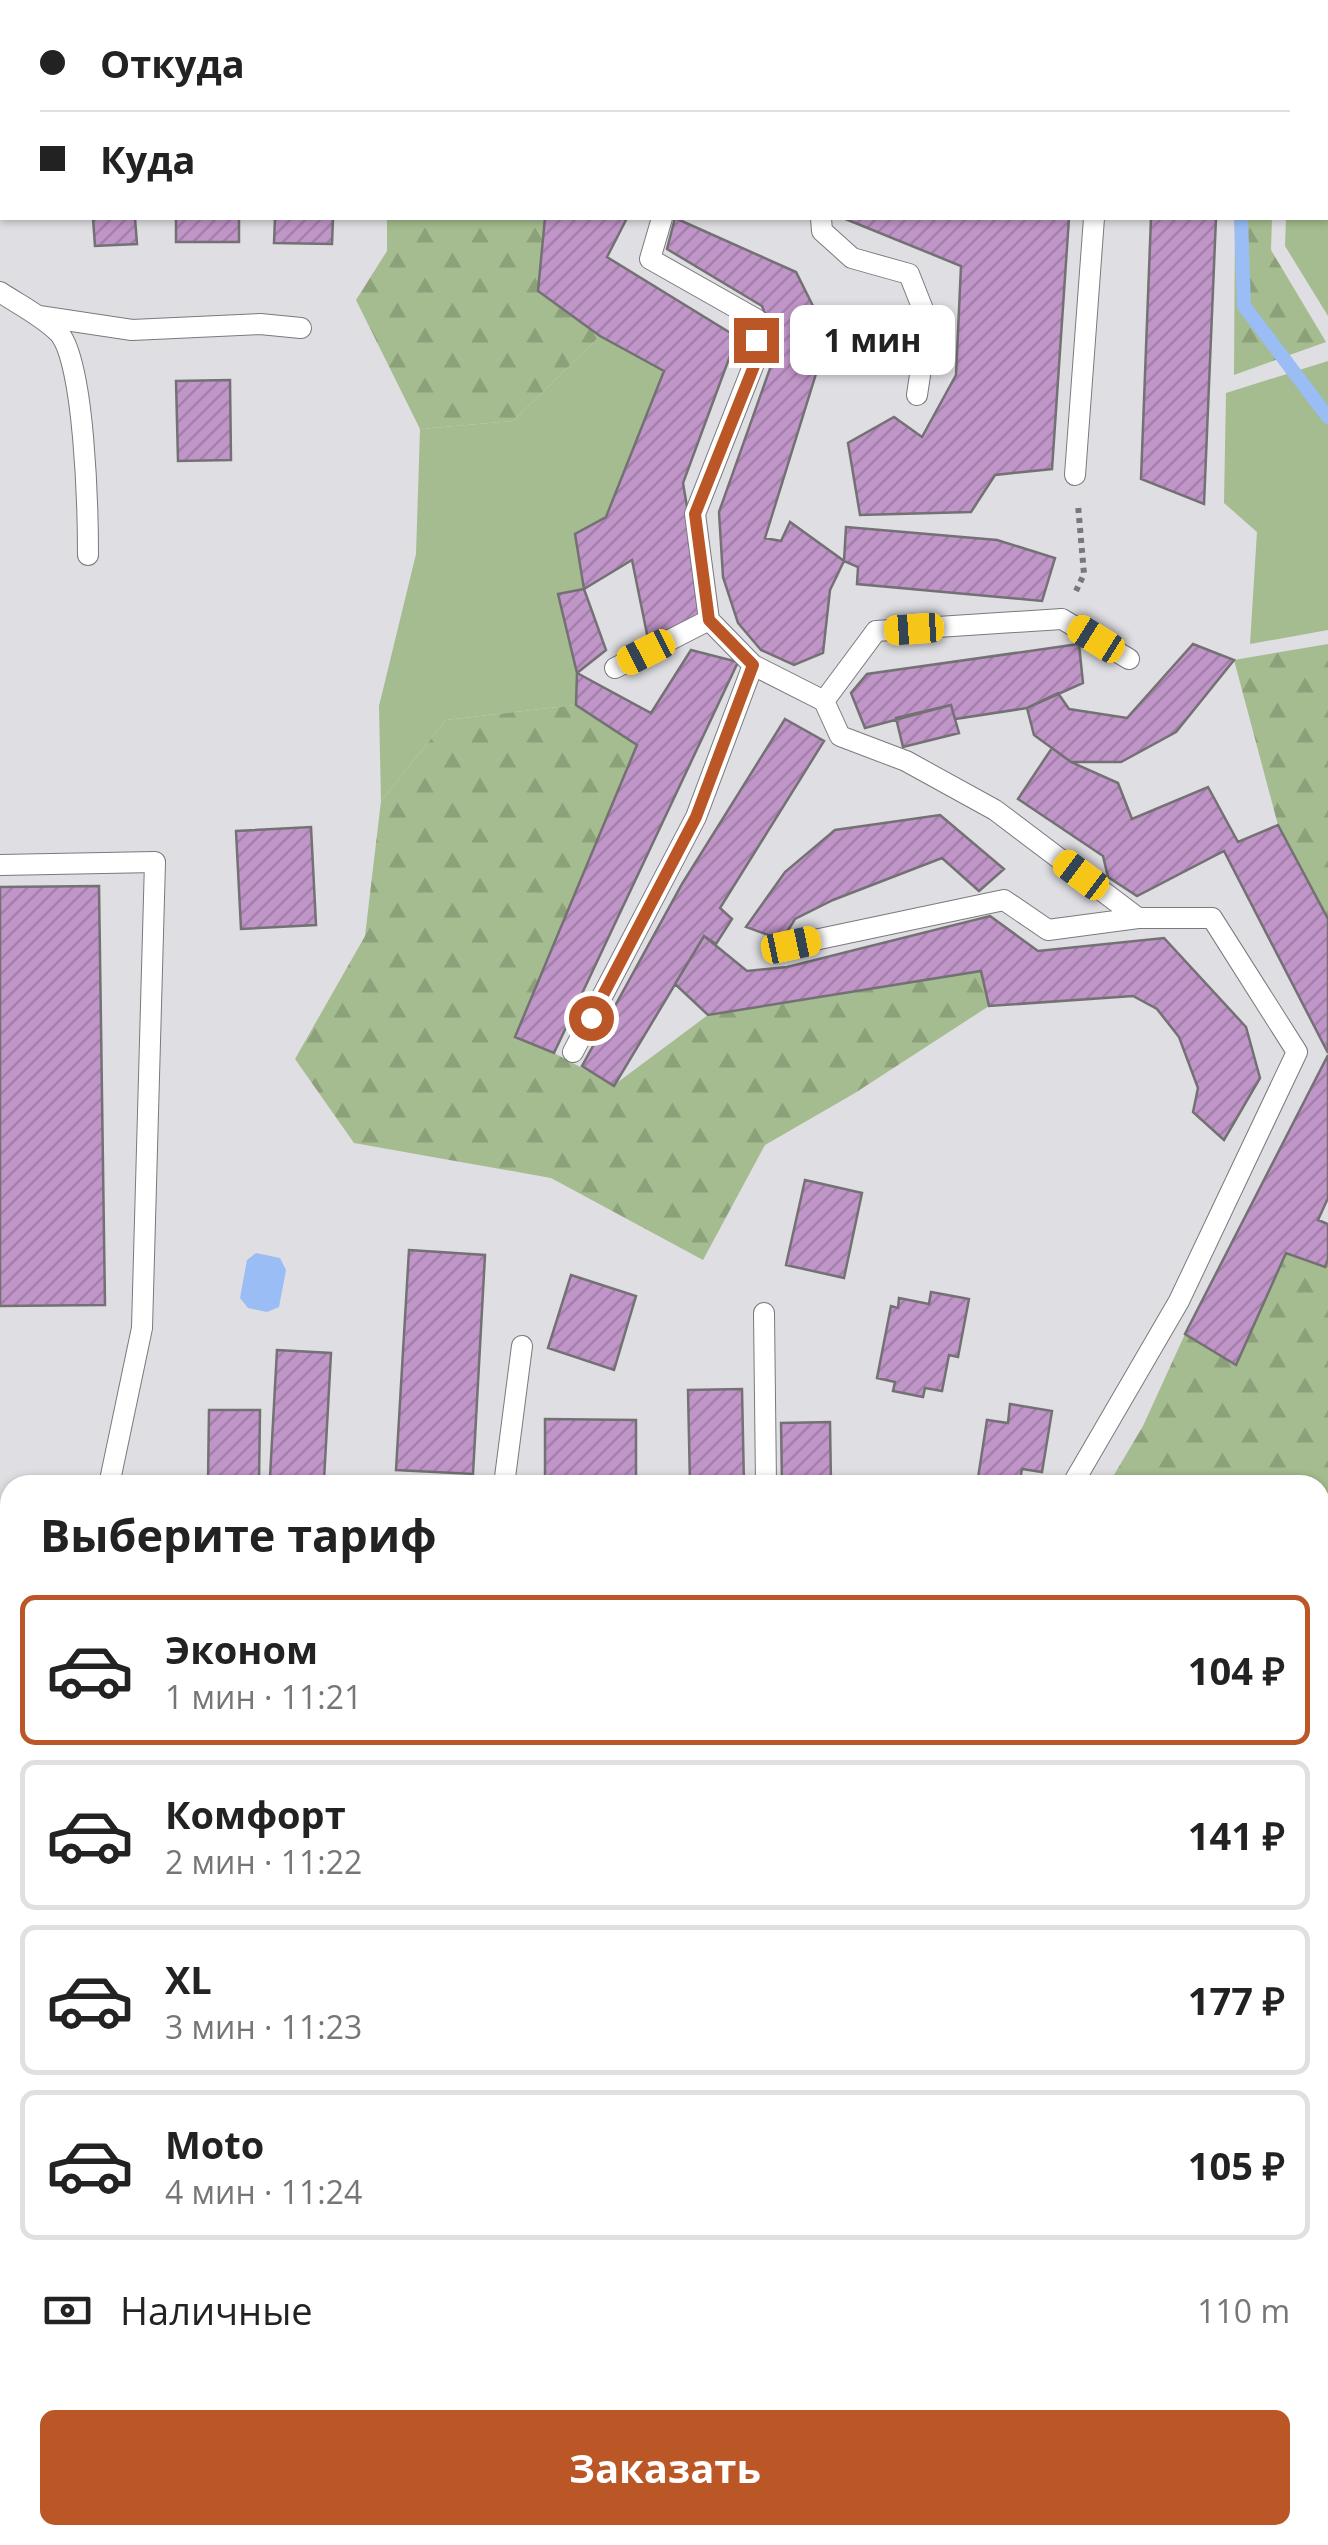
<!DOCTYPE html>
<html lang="ru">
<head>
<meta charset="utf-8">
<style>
  body { margin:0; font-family:"Open Sans",sans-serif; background:#f2f2f2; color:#222; height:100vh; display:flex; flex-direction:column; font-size:38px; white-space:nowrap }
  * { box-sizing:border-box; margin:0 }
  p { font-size:32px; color:#767676 }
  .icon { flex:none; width:55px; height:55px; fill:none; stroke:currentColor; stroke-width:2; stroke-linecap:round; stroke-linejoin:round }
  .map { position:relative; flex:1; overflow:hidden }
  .details { position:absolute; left:0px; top:1475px; width:1330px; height:1070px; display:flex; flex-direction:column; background:#fff; border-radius:30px 30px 0 0; box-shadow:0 2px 8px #0004 }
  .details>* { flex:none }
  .banner { position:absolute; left:0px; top:0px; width:1330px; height:220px; box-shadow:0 2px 8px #0004; display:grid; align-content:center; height:220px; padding:0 40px; background:#fff }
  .end { position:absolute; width:45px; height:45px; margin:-22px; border:12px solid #bb5626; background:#fff; box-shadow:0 0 0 5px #fff }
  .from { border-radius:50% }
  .bubble { position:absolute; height:70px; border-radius:15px; background:#fff; box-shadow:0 2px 8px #0004; font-size:32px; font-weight:700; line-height:70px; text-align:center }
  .car { position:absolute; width:30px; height:60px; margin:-30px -15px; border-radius:12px; box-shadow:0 0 8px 2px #0007; background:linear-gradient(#f5c518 24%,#345 0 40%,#f5c518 0 76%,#345 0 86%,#f5c518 0) }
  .banner b { display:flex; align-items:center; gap:35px; height:95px; font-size:38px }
  .banner b+b { border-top:2px solid #e0e0e0 }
  .banner i { width:25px; height:25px; background:#222 }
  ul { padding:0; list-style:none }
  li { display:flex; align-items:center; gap:30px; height:150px; margin:0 20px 15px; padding:0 20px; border:5px solid #e0e0e0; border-radius:15px }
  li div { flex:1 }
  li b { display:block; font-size:38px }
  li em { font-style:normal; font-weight:700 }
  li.selected { border-color:#bb5626 }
  li>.icon { width:90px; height:90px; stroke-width:1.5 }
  h2 { padding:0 40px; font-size:45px; line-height:120px }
  .pay { display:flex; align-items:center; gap:25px; height:110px; padding:0 40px; font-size:38px }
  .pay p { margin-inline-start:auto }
  .button { display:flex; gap:20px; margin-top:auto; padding:20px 40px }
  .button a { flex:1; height:115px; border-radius:15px; background:#bb5626; color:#fff; font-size:40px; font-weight:700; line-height:115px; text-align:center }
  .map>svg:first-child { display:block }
</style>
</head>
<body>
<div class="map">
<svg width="1328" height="2545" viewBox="0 0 1328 2545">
  <defs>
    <pattern id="forest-firs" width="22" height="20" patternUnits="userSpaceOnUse" patternTransform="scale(2.5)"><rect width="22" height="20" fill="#a4bc8f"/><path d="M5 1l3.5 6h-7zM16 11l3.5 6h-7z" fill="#8ca17a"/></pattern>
    <pattern id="building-hatch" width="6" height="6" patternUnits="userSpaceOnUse" patternTransform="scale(2.5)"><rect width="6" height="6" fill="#c095c8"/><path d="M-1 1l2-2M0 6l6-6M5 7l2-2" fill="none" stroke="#a47fab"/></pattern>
  </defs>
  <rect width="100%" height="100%" fill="#dfdee2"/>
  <!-- green -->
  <path fill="#a4bc8f" d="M1292,0H1328V316L1285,246L1286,218H1328V2Z
    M600,336L664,371L606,517L575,534L584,589L559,595L577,673L576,705L446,720L381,801L379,706L416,554L420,429L513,421Z
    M1328,361V630L1250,644L1257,532L1224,503L1226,393Z"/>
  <!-- forest -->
  <path fill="url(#forest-firs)" d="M387,218H545L538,291L600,336L513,421L420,429L356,300L387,251Z
    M1235,218H1272L1271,250L1326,342L1234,375Z
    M1328,644V919L1278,825L1234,660Z
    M576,705L637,745L554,1053L614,1085L708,1015L981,971L989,1006L855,1093L765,1145L703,1260L551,1178L354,1143L295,1059L365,936L381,801L446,720Z
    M1286,1253L1324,1267L1328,1259V1503L1320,1509V1485H1108L1143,1426L1185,1334L1236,1364Z
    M1328,2150V2545H1207L1215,2535H1320V2153Z"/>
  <!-- water -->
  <path fill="#99bdf4" d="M256,1253L280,1258L286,1270L279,1307L267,1312L248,1308L240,1298L247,1260Z"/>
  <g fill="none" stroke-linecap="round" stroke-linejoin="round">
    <!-- stream -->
    <path stroke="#99bdf4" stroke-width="14" d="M1233,0V2
      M1241,218L1244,306L1328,417"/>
  </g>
  <!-- building -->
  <path fill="url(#building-hatch)" stroke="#737173" stroke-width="2.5" d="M764,0H828L763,2Z
    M1138,0H1201L1202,2H1138Z
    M93,218H135L137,244L95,246Z
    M176,218H239V242H176Z
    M275,218H333L332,244L274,243Z
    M545,218H627L607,257L737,337L683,483L705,613L648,639L632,560L584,589L575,534L606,517L664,371L600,336L538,291Z
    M675,218L796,272L817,314L819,364L765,538L781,541L790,522L844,561L830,590L823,653L794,665L761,650L738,623L723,577L719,512L778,346L762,306L667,249Z
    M843,218H1069L1052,469L995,475L971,512L860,515L848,443L894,417L922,437L956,375L961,266Z
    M1151,218H1216L1204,504L1141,479Z
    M890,309L908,351L885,360L869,318Z
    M230,380L231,460L178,461L176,381Z
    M846,527L997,540L1055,558L1042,601L857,584L858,567L844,561Z
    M584,589L606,650L577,673L558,594Z
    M1079,644L1083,683L1027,708L955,719L951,705L865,728L851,693L867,674Z
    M1193,644L1234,660L1176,732L1121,762H1071L1034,735L1027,708L1058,693L1069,709L1127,718Z
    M691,650L738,662L554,1053L515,1037L637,745L576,705L577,673L651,713Z
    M951,705L959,733L903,747L896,718Z
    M785,719L824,741L720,908L732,919L716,944L704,936L614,1086L582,1066L682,884Z
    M1052,748L1071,762L1118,783L1132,819L1208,787L1238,842L1278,825L1328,919V1053L1224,851L1137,896L1108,877L1103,856L1018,799Z
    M940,815L1004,869L979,891L942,858L833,900L795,919L782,940L746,927L785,872L835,830Z
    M311,827L316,925L241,929L236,831Z
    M99,886L105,1305L0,1306V887Z
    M990,916L1038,951L1164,938L1246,1027L1260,1078L1224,1140L1193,1112L1198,1088L1179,1037L1157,1009L1133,996L989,1006L981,971L708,1015L675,984L704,936L747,971L787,967Z
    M1328,1055V1198L1318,1220L1328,1224V1259L1325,1267L1286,1253L1236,1365L1185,1334Z
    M805,1180L862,1193L844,1278L786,1265Z
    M409,1250L485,1255L473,1474L396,1470Z
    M571,1275L636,1296L614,1370L548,1348Z
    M931,1292L969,1299L958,1357L949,1355L942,1391L925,1388L923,1397L893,1391L895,1382L877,1378L891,1306L898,1308L899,1298L929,1304Z
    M277,1350L331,1353L324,1480L270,1477Z
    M742,1389L744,1485H690L688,1390Z
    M1010,1404L1052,1411L1042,1472L1022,1469L1019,1485L978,1478L987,1420L1008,1423Z
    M209,1410H260L259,1482H208Z
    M545,1419L636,1420V1482L545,1481Z
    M830,1422L831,1484L782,1485L781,1423Z
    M0,1884H10V1947H0Z
    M1328,1927V1994L1320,1999V1932Z
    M1328,2071V2150L1320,2153V2076Z
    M0,2086H10V2178H0Z
    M0,2382H10V2535H29V2545H0Z
    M213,2535H251V2545H214Z
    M463,2535H519L516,2545H459Z
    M621,2535H697L693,2545H617Z
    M697,2535H746L743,2545H693Z
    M804,2535H883L879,2545H800Z"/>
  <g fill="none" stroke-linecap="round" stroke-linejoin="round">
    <!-- service casing -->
    <g stroke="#7a7a7d" stroke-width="22">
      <path id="service" d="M21,0V2
        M978,0L979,2
        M1077,0V2
        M707,2V0
        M856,2V0
        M0,141L2,137
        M662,218L650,259L756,319L755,361L695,514L709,620L753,665L824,701L876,631L1062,619L1129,659
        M821,218L822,231L852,258L909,274L928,322L917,395
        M0,292C18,304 42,316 58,332C85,359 88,514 88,555
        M39,316L132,330L260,324L301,328
        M1075,475L1094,218
        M615,668L709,620
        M824,701L840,736L906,761L995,810L1138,918
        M0,865L155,862L142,1328L109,1485
        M791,945L1004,900L1048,930L1138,918H1212L1297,1052L1179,1301L1072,1485
        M573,1052L696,817L753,665
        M764,1313L766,1485
        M504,1485L522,1346
        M0,1699H10
        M1320,2044L1328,2039
        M0,2196H10
        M53,2535L54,2545
        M261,2535L262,2545
        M545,2545L550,2535
        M775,2545L779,2535"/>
    </g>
    <!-- minor casing -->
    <g stroke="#7a7a7d" stroke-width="42">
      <path id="minor" d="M0,1537H10
        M0,2268H10"/>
    </g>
    <!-- path -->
    <path stroke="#78787a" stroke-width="6" stroke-dasharray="5 5" stroke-linecap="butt" d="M1076,591L1084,574L1078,505
      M0,2320H10
      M1136,2535L1144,2545"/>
    <!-- service -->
    <use href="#service" stroke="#fff" stroke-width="20"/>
    <!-- minor -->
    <use href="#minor" stroke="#fff" stroke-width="40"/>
  </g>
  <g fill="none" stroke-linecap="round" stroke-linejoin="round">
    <!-- route -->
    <path stroke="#bb5626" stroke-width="12" d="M591,1018L696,817L753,665L709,620L695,514L756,361V340"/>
  </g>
</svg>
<i class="end from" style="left:591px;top:1018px"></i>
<i class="end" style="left:756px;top:340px"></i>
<div class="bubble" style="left:790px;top:305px;width:165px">1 мин</div>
<i class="car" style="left:914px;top:629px;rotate:266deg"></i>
<i class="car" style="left:1096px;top:639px;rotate:302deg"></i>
<i class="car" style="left:646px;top:652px;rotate:243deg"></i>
<i class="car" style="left:1081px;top:875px;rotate:307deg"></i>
<i class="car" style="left:791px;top:945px;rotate:78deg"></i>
<div class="banner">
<b><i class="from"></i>Откуда</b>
<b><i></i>Куда</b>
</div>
<section class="details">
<h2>Выберите тариф</h2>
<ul>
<li class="selected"><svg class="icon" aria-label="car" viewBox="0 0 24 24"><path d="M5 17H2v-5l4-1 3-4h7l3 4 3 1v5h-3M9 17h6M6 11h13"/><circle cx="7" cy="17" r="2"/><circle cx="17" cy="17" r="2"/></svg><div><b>Эконом</b><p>1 мин · 11:21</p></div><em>104 ₽</em></li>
<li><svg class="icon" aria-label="car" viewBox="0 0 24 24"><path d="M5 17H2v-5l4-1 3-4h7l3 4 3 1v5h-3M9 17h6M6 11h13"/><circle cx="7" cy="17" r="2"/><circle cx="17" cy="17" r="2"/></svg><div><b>Комфорт</b><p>2 мин · 11:22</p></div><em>141 ₽</em></li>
<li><svg class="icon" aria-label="car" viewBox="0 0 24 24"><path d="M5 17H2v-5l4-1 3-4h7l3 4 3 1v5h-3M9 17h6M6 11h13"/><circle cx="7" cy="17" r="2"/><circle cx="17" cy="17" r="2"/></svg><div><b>XL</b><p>3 мин · 11:23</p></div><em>177 ₽</em></li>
<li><svg class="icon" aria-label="car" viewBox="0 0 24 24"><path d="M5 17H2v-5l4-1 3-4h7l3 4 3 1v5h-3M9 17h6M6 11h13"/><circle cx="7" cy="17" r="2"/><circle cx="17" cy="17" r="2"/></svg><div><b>Moto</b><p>4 мин · 11:24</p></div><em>105 ₽</em></li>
</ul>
<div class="pay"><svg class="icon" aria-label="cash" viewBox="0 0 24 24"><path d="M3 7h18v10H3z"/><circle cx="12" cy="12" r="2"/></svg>Наличные<p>110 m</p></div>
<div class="button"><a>Заказать</a></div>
</section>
</div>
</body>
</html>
